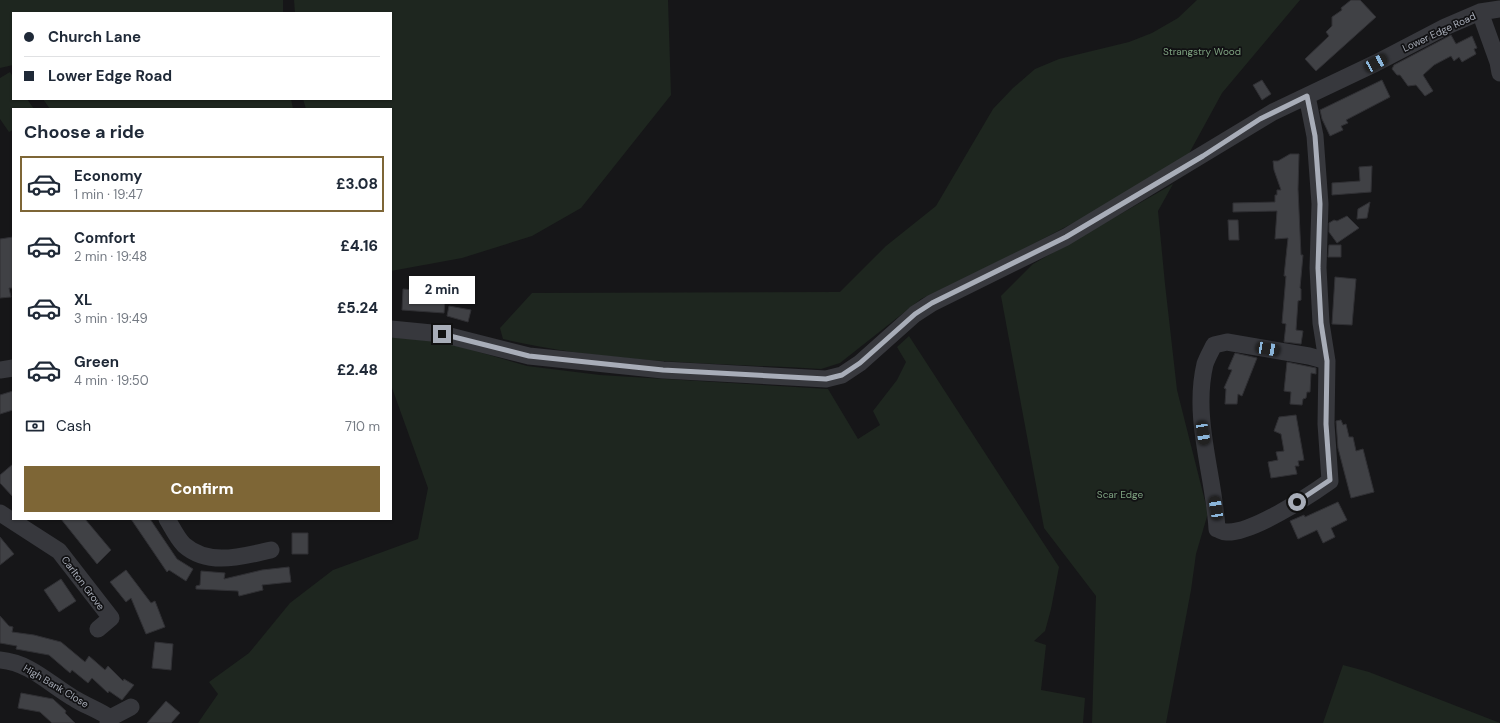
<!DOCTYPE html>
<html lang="en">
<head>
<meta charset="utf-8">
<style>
  body { margin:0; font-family:"DM Sans",sans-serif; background:#f2f2f3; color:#1f2937; height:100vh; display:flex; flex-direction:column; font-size:15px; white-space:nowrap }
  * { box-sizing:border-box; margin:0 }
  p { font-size:13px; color:#747a83 }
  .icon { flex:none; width:22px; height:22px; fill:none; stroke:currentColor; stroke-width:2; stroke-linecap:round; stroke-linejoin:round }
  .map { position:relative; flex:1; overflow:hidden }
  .panel { position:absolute; left:12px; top:108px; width:380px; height:412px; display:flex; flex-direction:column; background:#fff; border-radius:0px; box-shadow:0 1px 3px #0004 }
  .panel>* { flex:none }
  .top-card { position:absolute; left:12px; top:12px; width:380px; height:88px; border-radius:0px; box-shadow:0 1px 3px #0004; display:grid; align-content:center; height:88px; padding:0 12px; background:#fff }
  .end { position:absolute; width:18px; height:18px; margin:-9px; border:5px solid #a8adb8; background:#111; box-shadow:0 0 0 2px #111 }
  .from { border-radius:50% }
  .bubble { position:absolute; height:28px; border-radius:0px; background:#fff; box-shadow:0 1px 3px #0004; font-size:13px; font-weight:800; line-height:28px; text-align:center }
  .car { position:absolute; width:12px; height:24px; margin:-12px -6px; border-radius:5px; box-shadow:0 0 3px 1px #0007; background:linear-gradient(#222 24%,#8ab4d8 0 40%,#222 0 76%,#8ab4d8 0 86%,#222 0) }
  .top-card b { display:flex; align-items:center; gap:14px; height:38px; font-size:15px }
  .top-card b+b { border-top:1px solid #e0e1e3 }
  .top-card i { width:10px; height:10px; background:#1f2937 }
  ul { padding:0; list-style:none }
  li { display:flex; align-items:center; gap:12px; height:56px; margin:0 8px 6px; padding:0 4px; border:2px solid transparent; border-radius:0px }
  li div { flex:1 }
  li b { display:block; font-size:15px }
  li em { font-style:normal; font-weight:800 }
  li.current { border-color:#7e6636 }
  li>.icon { width:36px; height:36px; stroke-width:1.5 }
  h2 { padding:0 12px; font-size:18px; line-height:48px }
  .pay { display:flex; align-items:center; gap:10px; height:44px; padding:0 12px; font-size:15px }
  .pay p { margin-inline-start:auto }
  .cta { display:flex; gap:8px; margin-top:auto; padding:8px 12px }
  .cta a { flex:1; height:46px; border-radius:0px; background:#7e6636; color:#fff; font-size:16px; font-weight:800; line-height:46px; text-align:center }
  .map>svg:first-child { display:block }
</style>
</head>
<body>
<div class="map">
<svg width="1500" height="723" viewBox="0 0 1500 723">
  <rect width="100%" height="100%" fill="#161618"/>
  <!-- green -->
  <path fill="#1e261f" d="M0,0H283V13H13V65L0,68Z
    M294,0H668L671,95L581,208L532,236L462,258L391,271V109H306L303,99H391V13H295Z
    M1197,0H1300L1222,93L1186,159L1077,221L1014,254L921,299L840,363L821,369C715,363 606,363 503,339L500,328L532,293L840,292L886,246L936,206L993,109L1013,88L1035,69L1059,59L1129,42L1152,33L1178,18Z
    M10,72L13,77V99H27L34,109H13V130L9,132L0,119V78Z
    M43,99H291L293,109H50Z
    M1173,184L1158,211L1165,284L1177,390L1208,513L1196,554L1191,590L1166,723H1092L1096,596L1044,528L1001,296L1033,264Z
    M909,336L1059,567L1051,609L1045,631L1034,641L1046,645L1041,690L1085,698L1083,723H198L218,694L209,682L249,653L290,603L333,570L418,539L428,488L391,385V337L444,342L527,366L600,375L828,389L858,439L880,425L873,411L897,380L906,362L897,347Z
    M1343,665L1369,672L1500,723H1323Z"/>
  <!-- building -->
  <path fill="#404145" stroke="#303034" d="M1351,0H1360L1376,17L1316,71L1305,59L1329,36L1326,32L1332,26V17L1342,10L1341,8Z
    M1451,35L1456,44L1472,36L1477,48L1474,49L1476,54L1462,62L1459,57L1454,61L1451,56L1434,65L1423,75L1433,91L1425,96L1416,85L1408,86L1400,75H1397L1392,69L1394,65Z
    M1262,80L1271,94L1262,100L1253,85Z
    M1382,80L1390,97L1346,120L1348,123L1341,126L1343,130L1330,136L1322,119L1320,110Z
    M1290,154H1299L1298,189L1301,255H1303L1300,288L1301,289V300L1298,301L1296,330L1303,331L1301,344L1284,342L1286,324L1282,323L1286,276H1284L1288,238L1275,239L1277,211L1233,212V203L1275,202V195H1277V190H1281L1274,170L1273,161H1278Z
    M1372,166L1371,192L1332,195V183L1360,181L1359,167Z
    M1370,202L1367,218L1357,219L1358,209Z
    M1347,216L1359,228L1337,243L1329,232V223L1334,220L1337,221Z
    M1228,220H1238L1239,240H1229Z
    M13,237V288H9L11,297L0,298V239Z
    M1329,245H1341V257H1328Z
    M1335,277L1356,279L1352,325L1332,324Z
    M403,289L436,292V299L445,300L444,313L402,310Z
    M449,306L471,310L468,322L447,316Z
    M1235,353L1257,358L1242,396L1238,394L1237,404H1225L1226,389L1224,388L1232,370L1228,369Z
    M1287,362L1316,368V374L1311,373L1310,392H1307L1306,398L1303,399L1302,405L1290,404L1291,392L1284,391Z
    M13,391V410L0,414V395Z
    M1296,415L1304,460L1298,461L1299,466H1295L1297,474L1271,478L1268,462L1278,460L1276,452L1284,451L1281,434L1274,431L1279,417Z
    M1341,420L1343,425L1346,424L1349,437H1353L1356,451L1363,449L1374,492L1351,498L1338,448L1336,421Z
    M13,464V497L0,483V475Z
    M1338,502L1347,520L1331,528L1335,537L1323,543L1317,530L1298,539L1290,521L1304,515L1305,517Z
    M61,519H85L111,550L97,564Z
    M131,519H150L177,559L193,569L186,581L169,570L167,572Z
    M292,533H308V554H292Z
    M0,537L14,554L0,565Z
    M289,567L291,582L262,585L263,590L239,596L238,591L196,589V586L200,585L201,571L225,573L224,579L262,570Z
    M126,570L151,603L155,601L165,627L146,634L131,598L126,602L110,582Z
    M61,579L76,601L59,612L44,590Z
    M0,616L9,626L13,627L12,632L34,635L61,642L85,662L89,656L105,670L108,666L123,681L124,679L134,685L122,700L109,691L108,693L92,678L88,683L72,670L70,673L49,655L16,649L17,646L0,643Z
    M155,642L173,644L171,670L152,668Z
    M21,693L53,699L66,711L65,713L75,723H52L40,712L18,708Z
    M166,701L180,713L171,723H147Z"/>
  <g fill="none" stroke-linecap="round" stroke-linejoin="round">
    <!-- minor -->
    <path stroke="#37383d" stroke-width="17" d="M1480,12L1498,62L1500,73
      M1307,96L1315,136L1320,204L1318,268L1321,323L1327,361L1326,424L1330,481C1309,496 1251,534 1226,532C1223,532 1220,530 1217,529C1214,474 1192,419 1205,364C1207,358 1211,351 1214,345L1227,342L1309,356L1327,361
      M391,329L442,334L529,356L663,370L826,379L842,375L860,363L915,314L932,303L1066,237L1273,112L1376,63L1445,27L1480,12L1500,9
      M0,370L13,368
      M0,513L59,551L111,618L98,629
      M167,519C172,527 177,538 184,545C209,567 243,556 271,550
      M0,660C31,663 49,684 75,699C86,706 99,710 110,718
      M108,723L110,718L131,707"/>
  </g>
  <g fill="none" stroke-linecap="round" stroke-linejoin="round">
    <!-- route -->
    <path stroke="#a8adb8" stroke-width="5" d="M442,334L529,356L663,370L826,379L842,375L860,363L915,314L932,303L1066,237L1203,156L1260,119L1307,96L1315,136L1320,204L1318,268L1321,323L1327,361L1326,424L1330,480L1297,502"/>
  </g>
  <g text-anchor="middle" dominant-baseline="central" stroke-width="3.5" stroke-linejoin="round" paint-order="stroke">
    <!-- street labels -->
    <g font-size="10" fill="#a8adb8" stroke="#111113">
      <text transform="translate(1439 32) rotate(-25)">Lower Edge Road</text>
      <text transform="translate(83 583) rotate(53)">Carlton Grove</text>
      <text transform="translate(56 686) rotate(31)">High Bank Close</text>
    </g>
    <!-- park labels -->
    <g font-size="10" fill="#7fa381" stroke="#111113">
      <text x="1202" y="51">Strangstry Wood</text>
      <text x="1120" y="494">Scar Edge</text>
    </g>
  </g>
</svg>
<i class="end from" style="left:1297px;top:502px"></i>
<i class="end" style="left:442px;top:334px"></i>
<div class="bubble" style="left:409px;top:276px;width:66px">2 min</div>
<i class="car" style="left:1376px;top:63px;rotate:62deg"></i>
<i class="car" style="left:1268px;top:349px;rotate:100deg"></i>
<i class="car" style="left:1203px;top:433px;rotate:171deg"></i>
<i class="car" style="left:1216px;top:508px;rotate:351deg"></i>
<div class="top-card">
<b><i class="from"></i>Church Lane</b>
<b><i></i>Lower Edge Road</b>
</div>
<section class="panel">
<h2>Choose a ride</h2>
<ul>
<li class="current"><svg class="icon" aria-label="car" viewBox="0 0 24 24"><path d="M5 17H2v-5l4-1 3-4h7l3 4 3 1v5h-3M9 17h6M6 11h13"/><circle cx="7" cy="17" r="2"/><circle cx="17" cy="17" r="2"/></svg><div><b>Economy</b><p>1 min · 19:47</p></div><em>£3.08</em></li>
<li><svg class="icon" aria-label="car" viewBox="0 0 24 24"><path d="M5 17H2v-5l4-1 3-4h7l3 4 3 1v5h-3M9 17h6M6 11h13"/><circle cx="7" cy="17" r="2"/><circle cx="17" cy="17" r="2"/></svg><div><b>Comfort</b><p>2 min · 19:48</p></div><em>£4.16</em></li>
<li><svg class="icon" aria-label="car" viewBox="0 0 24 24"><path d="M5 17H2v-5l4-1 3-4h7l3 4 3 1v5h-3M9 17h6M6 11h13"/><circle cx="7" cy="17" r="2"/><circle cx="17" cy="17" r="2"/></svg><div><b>XL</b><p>3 min · 19:49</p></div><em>£5.24</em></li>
<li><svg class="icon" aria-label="car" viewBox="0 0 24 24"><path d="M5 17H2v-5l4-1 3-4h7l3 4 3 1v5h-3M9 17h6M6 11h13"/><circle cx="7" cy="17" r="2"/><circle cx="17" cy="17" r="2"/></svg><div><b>Green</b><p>4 min · 19:50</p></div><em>£2.48</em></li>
</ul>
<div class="pay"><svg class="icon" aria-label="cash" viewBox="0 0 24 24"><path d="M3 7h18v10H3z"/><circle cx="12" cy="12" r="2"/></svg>Cash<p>710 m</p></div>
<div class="cta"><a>Confirm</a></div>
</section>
</div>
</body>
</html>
